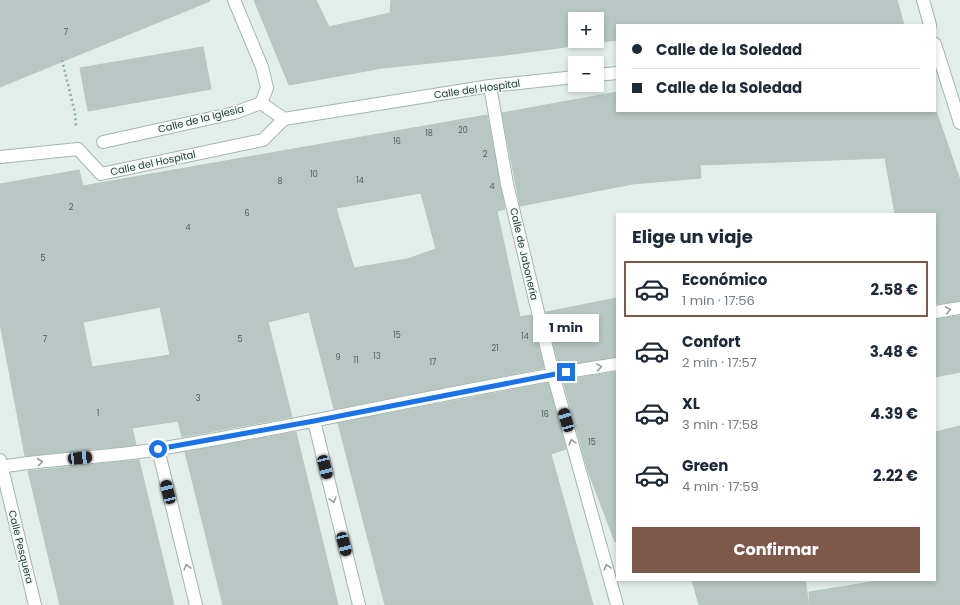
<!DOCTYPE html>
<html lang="es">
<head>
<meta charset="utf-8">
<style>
  body { margin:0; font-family:Poppins,sans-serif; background:#f2f2f3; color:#1f2937; height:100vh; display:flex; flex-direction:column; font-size:15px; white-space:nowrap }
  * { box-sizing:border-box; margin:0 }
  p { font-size:13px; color:#747a83 }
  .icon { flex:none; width:22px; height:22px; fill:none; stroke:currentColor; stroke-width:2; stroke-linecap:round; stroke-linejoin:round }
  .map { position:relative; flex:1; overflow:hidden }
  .panel { position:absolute; left:616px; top:213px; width:320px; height:368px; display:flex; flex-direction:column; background:#fff; border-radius:0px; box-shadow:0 2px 6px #0003 }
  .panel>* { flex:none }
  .guide { position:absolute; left:616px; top:24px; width:320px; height:88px; border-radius:0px; box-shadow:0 2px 6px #0003; display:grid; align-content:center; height:88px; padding:0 16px; background:#fff }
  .fabs { position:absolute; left:568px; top:12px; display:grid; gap:8px }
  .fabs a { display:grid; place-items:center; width:36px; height:36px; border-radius:0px; background:#fff; box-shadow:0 2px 6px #0003; font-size:20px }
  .end { position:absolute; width:18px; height:18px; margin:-9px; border:5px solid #1a73e8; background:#fff; box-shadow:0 0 0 2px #fff }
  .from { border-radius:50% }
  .bubble { position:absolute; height:28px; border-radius:0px; background:#fff; box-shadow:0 2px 6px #0003; font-size:13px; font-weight:700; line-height:28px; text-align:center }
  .car { position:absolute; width:12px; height:24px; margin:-12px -6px; border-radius:5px; box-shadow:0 0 3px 1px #0007; background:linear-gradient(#222 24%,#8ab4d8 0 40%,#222 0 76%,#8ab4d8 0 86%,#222 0) }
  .guide b { display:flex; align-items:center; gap:14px; height:38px; font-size:15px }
  .guide b+b { border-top:1px solid #e0e1e3 }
  .guide i { width:10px; height:10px; background:#1f2937 }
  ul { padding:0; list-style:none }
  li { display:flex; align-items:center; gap:12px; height:56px; margin:0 8px 6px; padding:0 8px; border:2px solid transparent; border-radius:0px }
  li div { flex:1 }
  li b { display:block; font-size:15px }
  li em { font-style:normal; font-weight:700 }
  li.on { border-color:#7d5949 }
  li>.icon { width:36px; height:36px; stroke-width:1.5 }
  h2 { padding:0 16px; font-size:18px; line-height:48px }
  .button { display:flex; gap:8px; margin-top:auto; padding:8px 16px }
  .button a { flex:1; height:46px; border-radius:0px; background:#7d5949; color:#fff; font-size:16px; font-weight:700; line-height:46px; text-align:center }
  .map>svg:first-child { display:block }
</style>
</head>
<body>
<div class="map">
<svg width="960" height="605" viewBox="0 0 960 605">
  <rect width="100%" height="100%" fill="#e3ede9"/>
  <!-- building -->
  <path fill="#b8c7c3" stroke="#b5c6c1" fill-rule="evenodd" d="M0,0H209L210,1L0,87Z
    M254,0H316L329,27L390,13L391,0H897L904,25H617V40L506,55L382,68L289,85ZM575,19H597V41H575Z
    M203,47L211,89L88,111L80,68Z
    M617,92V111H936L960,180V301L935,304V214H895L885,158L700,165L701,178L632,184L520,206L502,113Z
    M487,115L505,209L497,211L520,317L531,315L544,368L334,409L309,312L268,322L292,417L182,437L178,421L132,428L136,445L25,456L0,323V184L79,170L83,186ZM421,193L436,249L407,259L354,268L336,208ZM160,307L170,355L92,367L83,322Z
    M617,298V357L559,366L546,312Z
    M960,316V372L935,377V319Z
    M617,372V542H615L588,471L563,380Z
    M548,383L566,449L551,454L593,605H385L338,423Z
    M960,426V605H810L809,592L884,580H935V432Z
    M296,432L338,605H223L185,452Z
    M139,460L174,605H60L28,471Z
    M692,580H805L809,605H699Z"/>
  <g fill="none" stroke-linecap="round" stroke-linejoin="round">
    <!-- street casing -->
    <g stroke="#a6b5b1" stroke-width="14">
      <path id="street" d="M923,0L930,25
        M935,44L960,123
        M597,75L617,73
        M490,86L507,184L553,374L617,605
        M261,103L284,119
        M103,142L234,113L261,103L267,88L262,67L234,0
        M0,157L78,149L101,174L263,140L284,119L490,86L575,77
        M935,312L960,308
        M314,421L359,605
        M158,449L196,605
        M0,460L35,605
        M0,467C53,458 107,458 159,449C313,424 464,387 617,364"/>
    </g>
    <!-- path -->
    <path stroke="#84afa7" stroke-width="2.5" stroke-dasharray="2 3" stroke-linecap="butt" d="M62,60L75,113L76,128"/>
    <!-- street -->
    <use href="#street" stroke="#fff" stroke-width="12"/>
  </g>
  <!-- one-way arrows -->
  <defs><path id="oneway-chevron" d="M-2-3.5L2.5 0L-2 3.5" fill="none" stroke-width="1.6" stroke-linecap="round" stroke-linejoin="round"/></defs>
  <g stroke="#919e9c">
    <use href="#oneway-chevron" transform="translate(948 310) rotate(-10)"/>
    <use href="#oneway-chevron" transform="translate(599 367) rotate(-9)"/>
    <use href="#oneway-chevron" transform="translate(572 442) rotate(-106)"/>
    <use href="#oneway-chevron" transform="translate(40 462) rotate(-6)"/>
    <use href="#oneway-chevron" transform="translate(333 500) rotate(76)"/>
    <use href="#oneway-chevron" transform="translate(187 567) rotate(-104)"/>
    <use href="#oneway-chevron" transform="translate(607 567) rotate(-106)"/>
  </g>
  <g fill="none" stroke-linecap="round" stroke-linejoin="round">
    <!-- route -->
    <path stroke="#1a73e8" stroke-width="5" d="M158,449L314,421L566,372"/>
  </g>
  <g text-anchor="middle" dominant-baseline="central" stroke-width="3" stroke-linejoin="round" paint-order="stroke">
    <!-- number labels -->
    <g font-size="8" fill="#48605c">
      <text x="66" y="32">7</text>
      <text x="463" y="130">20</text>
      <text x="429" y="133">18</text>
      <text x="397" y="141">16</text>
      <text x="485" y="154">2</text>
      <text x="314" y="174">10</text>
      <text x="360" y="180">14</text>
      <text x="280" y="181">8</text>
      <text x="492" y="186">4</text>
      <text x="71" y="207">2</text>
      <text x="247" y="213">6</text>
      <text x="188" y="227">4</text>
      <text x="43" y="258">5</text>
      <text x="397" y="335">15</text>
      <text x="525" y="336">14</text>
      <text x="45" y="339">7</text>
      <text x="240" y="339">5</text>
      <text x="495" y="348">21</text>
      <text x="377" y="356">13</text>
      <text x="338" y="357">9</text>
      <text x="356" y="360">11</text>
      <text x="433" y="362">17</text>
      <text x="198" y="398">3</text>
      <text x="98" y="413">1</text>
      <text x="545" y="414">16</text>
      <text x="592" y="442">15</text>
    </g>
    <!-- street labels -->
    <g font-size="10" fill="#233e3a" stroke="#f3f9f7">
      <text transform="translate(477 89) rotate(-8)">Calle del Hospital</text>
      <text transform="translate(201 119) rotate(-14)">Calle de la Iglesia</text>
      <text transform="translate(153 163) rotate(-12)">Calle del Hospital</text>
      <text transform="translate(524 254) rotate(77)">Calle de Jabonería</text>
      <text transform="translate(21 547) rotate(76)">Calle Pesquera</text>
    </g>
  </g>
</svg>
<div class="fabs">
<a>+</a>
<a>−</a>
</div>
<i class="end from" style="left:158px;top:449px"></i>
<i class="end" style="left:566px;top:372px"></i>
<div class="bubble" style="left:533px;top:314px;width:66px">1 min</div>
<i class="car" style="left:566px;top:420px;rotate:344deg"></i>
<i class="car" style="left:80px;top:458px;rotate:84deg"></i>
<i class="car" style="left:325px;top:467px;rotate:166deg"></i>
<i class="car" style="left:168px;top:492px;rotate:346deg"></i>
<i class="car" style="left:344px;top:544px;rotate:166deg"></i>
<div class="guide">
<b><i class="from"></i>Calle de la Soledad</b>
<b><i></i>Calle de la Soledad</b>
</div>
<section class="panel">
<h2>Elige un viaje</h2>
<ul>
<li class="on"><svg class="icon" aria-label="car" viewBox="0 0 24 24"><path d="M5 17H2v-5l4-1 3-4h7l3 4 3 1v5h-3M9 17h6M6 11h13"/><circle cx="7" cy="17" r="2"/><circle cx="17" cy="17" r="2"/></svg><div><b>Económico</b><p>1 min · 17:56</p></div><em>2.58 €</em></li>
<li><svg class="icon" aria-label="car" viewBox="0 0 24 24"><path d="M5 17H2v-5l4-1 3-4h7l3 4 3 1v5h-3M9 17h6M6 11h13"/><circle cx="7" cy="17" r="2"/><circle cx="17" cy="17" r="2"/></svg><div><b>Confort</b><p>2 min · 17:57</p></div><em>3.48 €</em></li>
<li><svg class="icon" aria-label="car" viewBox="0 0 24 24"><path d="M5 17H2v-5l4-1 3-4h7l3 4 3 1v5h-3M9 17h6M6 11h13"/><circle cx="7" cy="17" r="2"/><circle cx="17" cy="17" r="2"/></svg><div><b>XL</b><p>3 min · 17:58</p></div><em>4.39 €</em></li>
<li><svg class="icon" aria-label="car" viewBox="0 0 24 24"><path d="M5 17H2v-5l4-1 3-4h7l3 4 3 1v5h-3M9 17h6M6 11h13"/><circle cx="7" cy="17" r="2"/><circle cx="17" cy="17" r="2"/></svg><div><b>Green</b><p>4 min · 17:59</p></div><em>2.22 €</em></li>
</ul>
<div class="button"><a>Confirmar</a></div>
</section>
</div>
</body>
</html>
